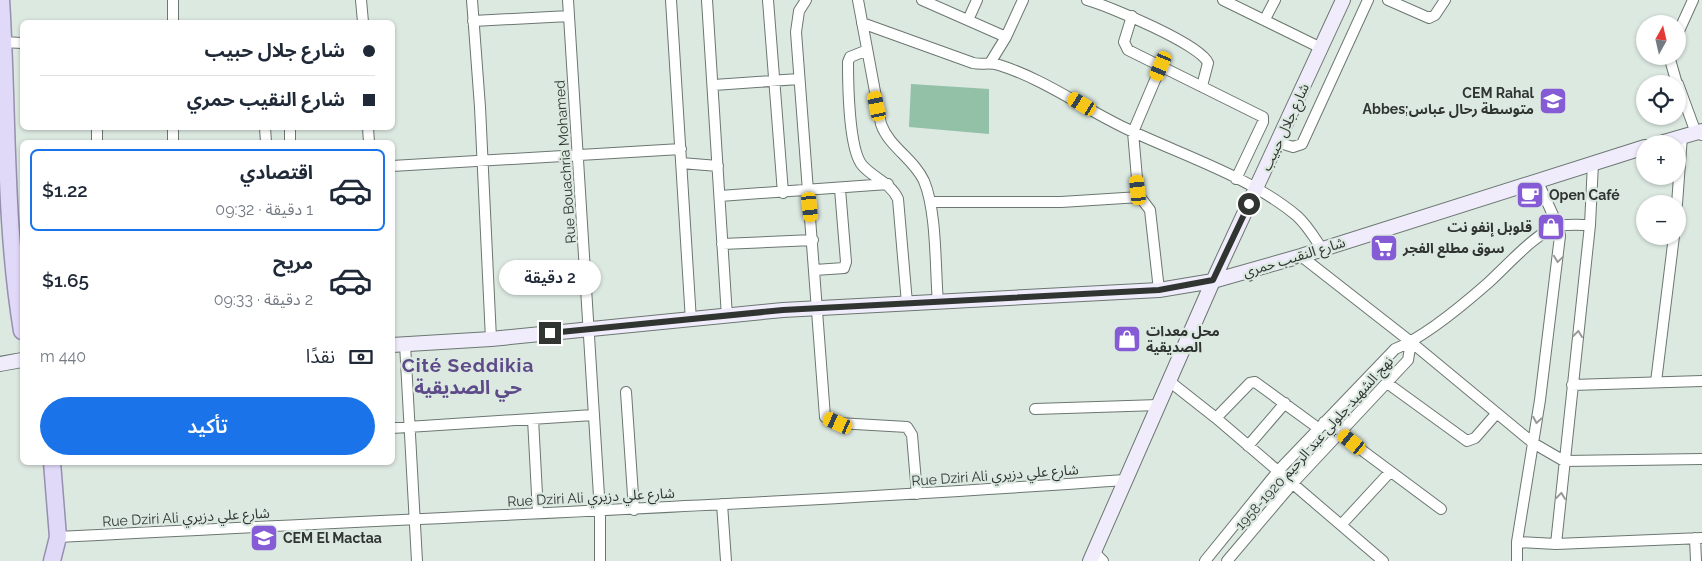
<!DOCTYPE html>
<html lang="ar">
<head>
<meta charset="utf-8">
<style>
  body { margin:0; font-family:Raleway,"Noto Sans Arabic",sans-serif; background:#f2f2f3; color:#1f2937; direction:rtl; height:100vh; display:flex; flex-direction:column; font-size:19px; white-space:nowrap }
  * { box-sizing:border-box; margin:0 }
  p { font-size:16px; color:#747a83 }
  .icon { flex:none; width:28px; height:28px; fill:none; stroke:currentColor; stroke-width:2; stroke-linecap:round; stroke-linejoin:round }
  .map { position:relative; flex:1; overflow:hidden; direction:ltr }
  .side { position:absolute; left:20px; top:140px; width:375px; height:325px; display:flex; flex-direction:column; background:#fff; border-radius:8px; box-shadow:0 1px 4px #0004; direction:rtl }
  .side>* { flex:none }
  .guide { position:absolute; left:20px; top:20px; width:375px; height:110px; border-radius:8px; box-shadow:0 1px 4px #0004; direction:rtl; display:grid; align-content:center; height:110px; padding:0 20px; background:#fff }
  .needle { width:32px; rotate:8deg }
  .tools { position:absolute; left:1636px; top:15px; display:grid; gap:10px }
  .tools a { display:grid; place-items:center; width:50px; height:50px; border-radius:50%; background:#fff; box-shadow:0 1px 4px #0004; font-size:25px }
  .end { position:absolute; width:22px; height:22px; margin:-11px; border:6px solid #303532; background:#fff; box-shadow:0 0 0 2px #fff }
  .from { border-radius:50% }
  .bubble { position:absolute; height:35px; border-radius:18px; background:#fff; box-shadow:0 1px 4px #0004; font-size:16px; font-weight:600; line-height:35px; text-align:center; direction:rtl }
  .car { position:absolute; width:15px; height:30px; margin:-15px -8px; border-radius:6px; box-shadow:0 0 4px 1px #0007; background:linear-gradient(#f5c518 24%,#345 0 40%,#f5c518 0 76%,#345 0 86%,#f5c518 0) }
  .guide b { display:flex; align-items:center; gap:18px; height:48px; font-size:19px }
  .guide b+b { border-top:1px solid #e0e1e3 }
  .guide i { width:12px; height:12px; background:#1f2937 }
  ul { padding:9px 0 0; list-style:none }
  li { display:flex; align-items:center; gap:15px; height:82px; margin:0 10px 8px; padding:0 10px; border:2px solid transparent; border-radius:8px }
  li div { flex:1 }
  li b { display:block; font-size:19px }
  li em { font-style:normal; font-weight:600 }
  li.active { border-color:#1a73e8 }
  li>.icon { width:45px; height:45px; stroke-width:1.5 }
  .pay { display:flex; align-items:center; gap:12px; height:55px; padding:0 20px; font-size:19px }
  .pay p { margin-inline-start:auto }
  .action { display:flex; gap:10px; margin-top:auto; padding:10px 20px }
  .action a { flex:1; height:58px; border-radius:30px; background:#1a73e8; color:#fff; font-size:20px; font-weight:600; line-height:58px; text-align:center }
  .map>svg:first-child { display:block }
</style>
</head>
<body>
<div class="map">
<svg width="1702" height="561" viewBox="0 0 1702 561">
  <rect width="100%" height="100%" fill="#dce9e1"/>
  <!-- green -->
  <path fill="#92c1a8" d="M911,84L989,89V134L909,127Z"/>
  <g fill="none" stroke-linecap="round" stroke-linejoin="round">
    <!-- street casing -->
    <g stroke="#6b7770" stroke-width="12">
      <path id="street" d="M173,0V22
        M361,0L363,22
        M472,0L480,107L491,339
        M568,0L600,512V561
        M671,0L691,321
        M707,0L727,317
        M768,0L783,193
        M806,0L799,11L796,32L825,417L838,423L907,427L912,435L917,494
        M858,0L881,124C889,147 914,159 924,181C937,212 935,268 938,303
        M922,0L1006,37
        M1087,0C1109,6 1202,45 1208,63L1202,86
        M1223,0L1321,48
        M1388,0L1429,18L1435,15L1445,0
        M1132,16L1124,42L1128,50L1263,117V122L1236,179
        M1265,19L1275,0
        M968,20L977,0
        M473,21L569,16
        M862,23L973,63C982,65 990,62 999,65C1044,79 1083,108 1125,128C1179,154 1251,177 1297,216C1307,225 1314,237 1322,249
        M1678,33L1693,0
        M3,42L22,43
        M865,51L850,57L848,62C848,84 849,149 862,165C873,178 890,182 898,199L907,303
        M1669,56L1677,84
        M990,63L1006,37L1023,0
        M1678,84L1696,133L1702,135
        M714,85L799,79
        M97,128V142
        M265,128L266,142
        M290,128V142
        M368,128L369,142
        M173,142V128
        M1277,142L1293,147L1302,144L1368,0
        M681,163L718,166
        M392,166L681,149
        M720,196L888,184
        M930,202H1061L1140,197
        M1677,204L1682,136
        M722,244L813,240
        M1301,256L1411,342L1533,443L1564,461L1702,459
        M815,270L844,268L846,262L840,189
        M1159,290L1150,210L1140,197L1138,190L1133,132L1161,66
        M405,344L417,561
        M1169,381L1216,418L1383,561
        M1656,382L1674,236
        M1387,383L1467,441L1475,438L1496,414
        M1572,385L1702,381
        M626,392L634,510
        M1035,409L1159,405
        M1216,418L1250,383L1255,382L1318,428
        M533,419L538,513
        M1324,422L1441,509
        M392,428L593,415
        M1248,446L1285,403
        M722,504L726,561
        M1341,525L1390,472
        M58,537C414,518 770,505 1125,480
        M1695,538L1696,561
        M1517,542L1556,544L1702,538
        M1556,544L1590,225L1593,163
        M1094,552L1103,561
        M1205,561L1278,471L1395,349C1425,337 1463,305 1488,283C1505,268 1538,230 1559,226C1569,224 1580,225 1590,225
        M1227,561L1293,483L1408,360L1411,342
        M1517,561V542L1540,400L1560,236L1558,226L1537,180"/>
    </g>
    <!-- secondary casing -->
    <g stroke="#6b7770" stroke-width="16">
      <path id="secondary" d="M1657,144L1702,131
        M392,345L491,339L783,310L1159,290L1213,281L1301,256L1645,147
        M0,364L22,360
        M1090,561L1213,281L1343,0"/>
    </g>
    <!-- primary casing -->
    <g stroke="#968fb0" stroke-width="19">
      <path id="primary" d="M1,0C8,110 4,222 22,331
        M52,561L58,537L52,462"/>
    </g>
    <!-- street -->
    <use href="#street" stroke="#fff" stroke-width="10"/>
    <!-- secondary -->
    <use href="#secondary" stroke="#f0ecfc" stroke-width="14"/>
    <!-- primary -->
    <use href="#primary" stroke="#e1d9f8" stroke-width="16"/>
  </g>
  <!-- one-way arrows -->
  <defs><path id="oneway-chevron" d="M-2-3.5L2.5 0L-2 3.5" fill="none" stroke-width="1.6" stroke-linecap="round" stroke-linejoin="round" transform="scale(1.25)"/></defs>
  <g stroke="#989a98">
    <use href="#oneway-chevron" transform="translate(1558 259) rotate(98)"/>
    <use href="#oneway-chevron" transform="translate(1578 334) rotate(-83)"/>
    <use href="#oneway-chevron" transform="translate(1537 420) rotate(100)"/>
    <use href="#oneway-chevron" transform="translate(1561 496) rotate(-84)"/>
  </g>
  <g fill="none" stroke-linecap="round" stroke-linejoin="round">
    <!-- route -->
    <path stroke="#303532" stroke-width="6" d="M550,333L783,310L1159,290L1213,280L1249,204"/>
  </g>
  <!-- icons -->
  <defs>
    <g id="school-square" transform="scale(1.4375)"><rect x="-9" y="-9" width="18" height="18" rx="4" fill="#865cd6" stroke="#dce9e1"/><path d="M0-5L7-2L0 1L-7-2ZM-4 1L0 2.5L4 1V4Q0 6-4 4Z" fill="#fff"/></g>
    <g id="cafe-square" transform="scale(1.4375)"><rect x="-9" y="-9" width="18" height="18" rx="4" fill="#865cd6" stroke="#dce9e1"/><path d="M-5.5-4.5H6V0H3Q3 3.5 0 3.5H-2.5Q-5.5 3.5-5.5 0ZM3-3.2v2h1.7v-2ZM-6 4.5H4V6H-6Z" fill="#fff"/></g>
    <g id="shop-square" transform="scale(1.4375)"><rect x="-9" y="-9" width="18" height="18" rx="4" fill="#865cd6" stroke="#dce9e1"/><path d="M-5-2.5h2.3a2.7 3.5 0 0 1 5.4 0H5L5.5 6h-11ZM-1.5-2.5h3a1.5 2.3 0 0 0-3 0Z" fill="#fff"/></g>
    <g id="supermarket-square" transform="scale(1.4375)"><rect x="-9" y="-9" width="18" height="18" rx="4" fill="#865cd6" stroke="#dce9e1"/><path d="M-6-5.5h2.5l.6 2H6L4.5 2H-2.5L-4.4-4H-6ZM-1.5 3.2a1.3 1.3 0 1 0 .1 0ZM3 3.2a1.3 1.3 0 1 0 .1 0Z" fill="#fff"/></g>
  </defs>
  <g fill-rule="evenodd">
    <use href="#school-square" x="1553" y="101"/>
    <use href="#cafe-square" x="1530" y="195"/>
    <use href="#shop-square" x="1551" y="227"/>
    <use href="#supermarket-square" x="1384" y="248"/>
    <use href="#shop-square" x="1127" y="339"/>
    <use href="#school-square" x="264" y="538"/>
  </g>
  <g text-anchor="middle" dominant-baseline="central" stroke-width="4.5" stroke-linejoin="round" paint-order="stroke">
    <!-- poi labels -->
    <g font-size="14" font-weight="bold" fill="#303532" stroke="#dce9e1" text-anchor="start">
      <text x="1534" y="93" text-anchor="end">CEM Rahal<tspan x="1534" dy="16">Abbes;متوسطة رحال عباس</tspan></text>
      <text x="1549" y="195">Open Café</text>
      <text x="1532" y="227" text-anchor="end">قلوبل إنفو نت</text>
      <text x="1403" y="248">سوق مطلع الفجر</text>
      <text x="1146" y="331">محل معدات<tspan x="1146" dy="16">الصديقية</tspan></text>
      <text x="283" y="538">CEM El Mactaa</text>
    </g>
    <!-- street labels -->
    <g font-size="14" fill="#303532" stroke="#dce9e1">
      <text transform="translate(1285 127) rotate(-65)">شارع جلال حبيب</text>
      <text transform="translate(565 162) rotate(-94)">Rue Bouachria Mohamed</text>
      <text transform="translate(1294 257) rotate(-17)">شارع النقيب حمري</text>
      <text transform="translate(1314 443) rotate(-48)">نهج الشهيد جلولي عبد الرحيم 1920-1958</text>
      <text transform="translate(995 475) rotate(-4)">Rue Dziri Ali شارع علي دزيري</text>
      <text transform="translate(591 497) rotate(-3)">Rue Dziri Ali شارع علي دزيري</text>
      <text transform="translate(186 517) rotate(-3)">Rue Dziri Ali شارع علي دزيري</text>
    </g>
    <!-- district labels -->
    <g font-size="19" font-weight="bold" letter-spacing="1" fill="#5d4a88" stroke="#dce9e1">
      <text x="468" y="365">Cité Seddikia<tspan x="468" dy="22">حي الصديقية</tspan></text>
    </g>
  </g>
</svg>
<div class="tools">
<a><svg class="needle" viewBox="-14 -14 28 28"><path d="M0-13l5 13h-10z" fill="#e53935"/><path d="M0 13l5-13h-10z" fill="#747a83"/></svg></a>
<a><svg class="icon" aria-label="locate" viewBox="0 0 24 24"><circle cx="12" cy="12" r="6"/><path d="M12 2v4M12 18v4M2 12h4M18 12h4"/></svg></a>
<a>+</a>
<a>−</a>
</div>
<i class="end from" style="left:1249px;top:204px"></i>
<i class="end" style="left:550px;top:333px"></i>
<div class="bubble" style="left:499px;top:260px;width:102px">2 دقيقة</div>
<i class="car" style="left:1161px;top:66px;rotate:203deg"></i>
<i class="car" style="left:1082px;top:104px;rotate:301deg"></i>
<i class="car" style="left:877px;top:106px;rotate:348deg"></i>
<i class="car" style="left:1138px;top:190px;rotate:354deg"></i>
<i class="car" style="left:810px;top:207px;rotate:174deg"></i>
<i class="car" style="left:838px;top:423px;rotate:294deg"></i>
<i class="car" style="left:1352px;top:442px;rotate:309deg"></i>
<div class="guide">
<b><i class="from"></i>شارع جلال حبيب</b>
<b><i></i>شارع النقيب حمري</b>
</div>
<section class="side">
<ul>
<li class="active"><svg class="icon" aria-label="car" viewBox="0 0 24 24"><path d="M5 17H2v-5l4-1 3-4h7l3 4 3 1v5h-3M9 17h6M6 11h13"/><circle cx="7" cy="17" r="2"/><circle cx="17" cy="17" r="2"/></svg><div><b>اقتصادي</b><p>1 دقيقة · 09:32</p></div><em>$1.22</em></li>
<li><svg class="icon" aria-label="car" viewBox="0 0 24 24"><path d="M5 17H2v-5l4-1 3-4h7l3 4 3 1v5h-3M9 17h6M6 11h13"/><circle cx="7" cy="17" r="2"/><circle cx="17" cy="17" r="2"/></svg><div><b>مريح</b><p>2 دقيقة · 09:33</p></div><em>$1.65</em></li>
</ul>
<div class="pay"><svg class="icon" aria-label="cash" viewBox="0 0 24 24"><path d="M3 7h18v10H3z"/><circle cx="12" cy="12" r="2"/></svg>نقدًا<p>440 m</p></div>
<div class="action"><a>تأكيد</a></div>
</section>
</div>
</body>
</html>
